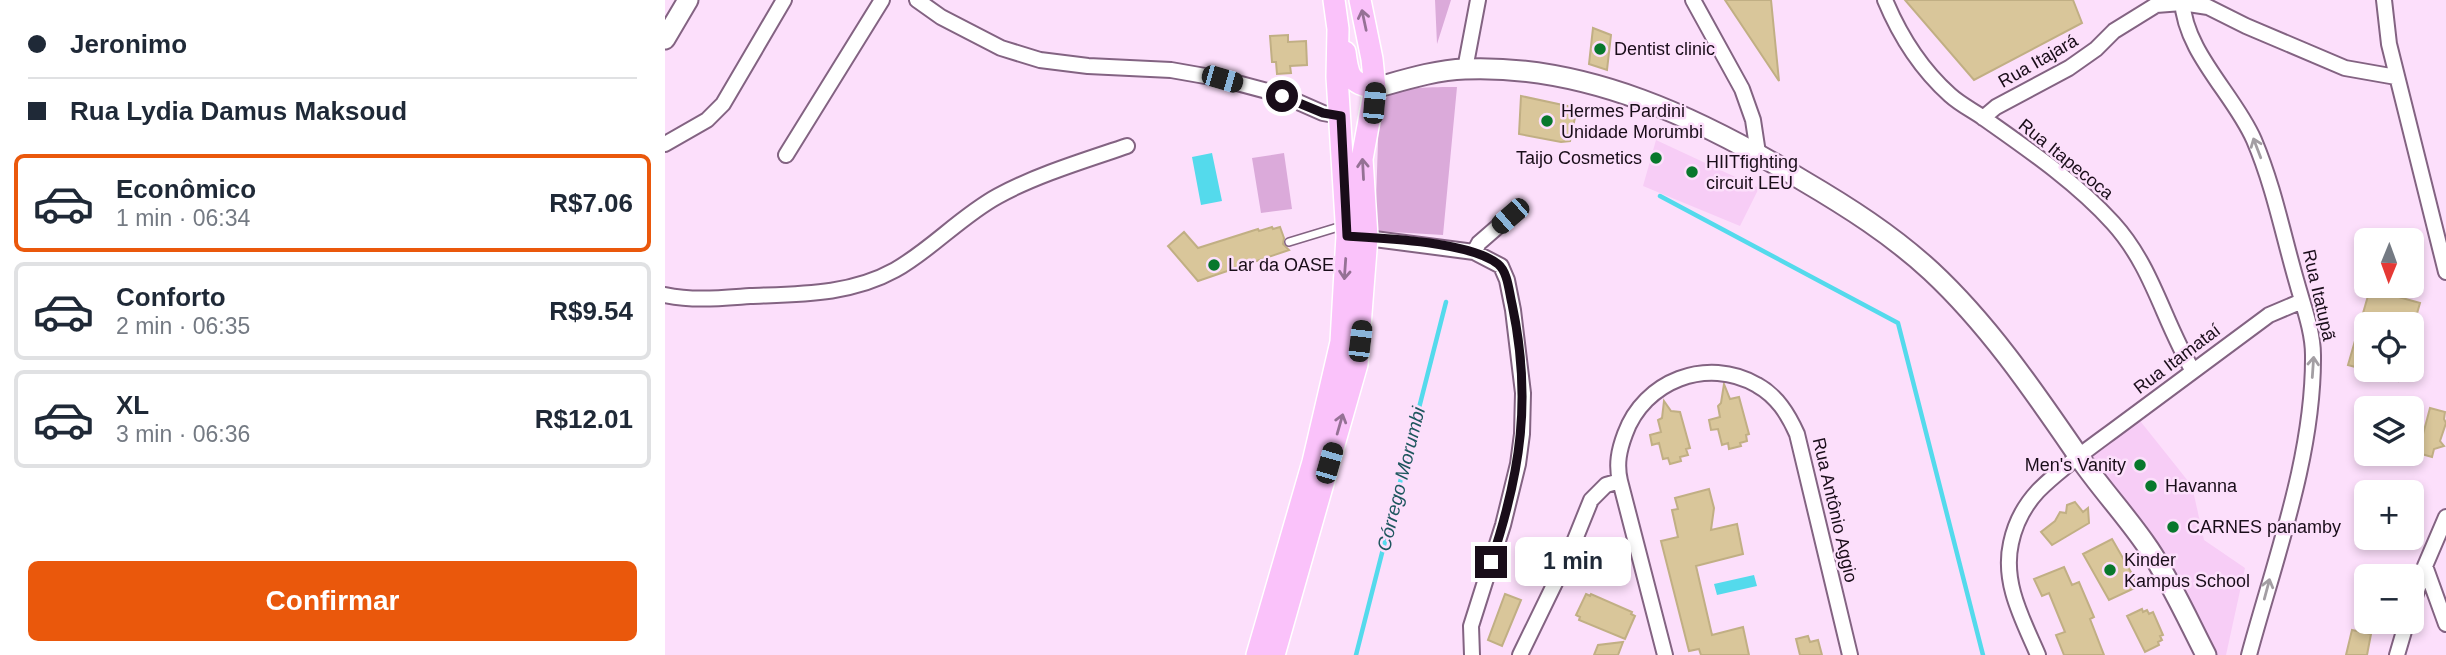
<!DOCTYPE html>
<html lang="pt">
<head>
<meta charset="utf-8">
<style>
  body { margin:0; font-family:Helvetica,sans-serif; background:#f6f6f7; color:#1f2937; height:100vh; display:flex; flex-direction:column; font-size:26px; white-space:nowrap }
  * { box-sizing:border-box; margin:0 }
  p { font-size:23px; color:#747a83 }
  .icon { flex:none; width:38px; height:38px; fill:none; stroke:currentColor; stroke-width:2; stroke-linecap:round; stroke-linejoin:round }
  .map { position:relative; flex:1; overflow:hidden }
  .details { display:flex; flex-direction:column; background:#fff; width:665px }
  .details>* { flex:none }
  .top-card { display:grid; align-content:center; height:154px; padding:0 28px; background:#fff }
  .needle { width:46px; rotate:181deg }
  .fabs { position:absolute; left:1689px; top:228px; display:grid; gap:14px }
  .fabs a { display:grid; place-items:center; width:70px; height:70px; border-radius:10px; background:#fff; box-shadow:0 4px 10px #0003; font-size:35px }
  .end { position:absolute; width:32px; height:32px; margin:-16px; border:9px solid #190d19; background:#fff; box-shadow:0 0 0 4px #fff }
  .from { border-radius:50% }
  .bubble { position:absolute; height:49px; border-radius:10px; background:#fff; box-shadow:0 4px 10px #0003; font-size:23px; font-weight:700; line-height:49px; text-align:center }
  .car { position:absolute; width:21px; height:42px; margin:-21px -10px; border-radius:9px; box-shadow:0 0 5px 2px #0007; background:linear-gradient(#222 24%,#8ab4d8 0 40%,#222 0 76%,#8ab4d8 0 86%,#222 0) }
  .top-card b { display:flex; align-items:center; gap:24px; height:66px; font-size:26px }
  .top-card b+b { border-top:2px solid #e0e1e3 }
  .top-card i { width:18px; height:18px; background:#1f2937 }
  ul { padding:0; list-style:none }
  li { display:flex; align-items:center; gap:21px; height:98px; margin:0 14px 10px; padding:0 14px; border:4px solid #e0e1e3; border-radius:10px }
  li div { flex:1 }
  li b { display:block; font-size:26px }
  li em { font-style:normal; font-weight:700 }
  li.on { border-color:#ea580c }
  li>.icon { width:63px; height:63px; stroke-width:1.5 }
  .action { display:flex; gap:14px; margin-top:auto; padding:14px 28px }
  .action a { flex:1; height:80px; border-radius:10px; background:#ea580c; color:#fff; font-size:28px; font-weight:700; line-height:80px; text-align:center }
  main { display:flex; flex:1; min-height:0 }
  .map>svg:first-child { display:block }
</style>
</head>
<body>
<main>
<section class="details">
<div class="top-card">
<b><i class="from"></i>Jeronimo</b>
<b><i></i>Rua Lydia Damus Maksoud</b>
</div>
<ul>
<li class="on"><svg class="icon" aria-label="car" viewBox="0 0 24 24"><path d="M5 17H2v-5l4-1 3-4h7l3 4 3 1v5h-3M9 17h6M6 11h13"/><circle cx="7" cy="17" r="2"/><circle cx="17" cy="17" r="2"/></svg><div><b>Econômico</b><p>1 min · 06:34</p></div><em>R$7.06</em></li>
<li><svg class="icon" aria-label="car" viewBox="0 0 24 24"><path d="M5 17H2v-5l4-1 3-4h7l3 4 3 1v5h-3M9 17h6M6 11h13"/><circle cx="7" cy="17" r="2"/><circle cx="17" cy="17" r="2"/></svg><div><b>Conforto</b><p>2 min · 06:35</p></div><em>R$9.54</em></li>
<li><svg class="icon" aria-label="car" viewBox="0 0 24 24"><path d="M5 17H2v-5l4-1 3-4h7l3 4 3 1v5h-3M9 17h6M6 11h13"/><circle cx="7" cy="17" r="2"/><circle cx="17" cy="17" r="2"/></svg><div><b>XL</b><p>3 min · 06:36</p></div><em>R$12.01</em></li>
</ul>
<div class="action"><a>Confirmar</a></div>
</section>
<div class="map">
<svg width="1781" height="655" viewBox="0 0 1781 655">
  <rect width="100%" height="100%" fill="#fcdffb"/>
  <!-- built -->
  <path fill="#f7cdf6" d="M991,140L1094,188L1075,226L978,186Z
    M1472,417L1527,486L1539,540L1580,568L1561,655H1545L1418,454Z"/>
  <!-- green -->
  <path fill="#dbaada" d="M770,0H786L772,44Z
    M792,87L778,235L710,231L714,112C717,106 721,96 727,92C735,87 779,87 792,87Z
    M619,153L627,209L596,213L587,158Z"/>
  <!-- water -->
  <path fill="#54daec" d="M547,153L557,201L536,205L527,157Z
    M1089,575L1092,586L1052,595L1049,584Z"/>
  <g fill="none" stroke-linecap="round" stroke-linejoin="round">
    <!-- stream -->
    <path stroke="#54daec" stroke-width="4.5" d="M995,196L1233,323L1318,655
      M691,655L781,302"/>
  </g>
  <!-- building -->
  <path fill="#d9c69a" stroke="#c1af84" stroke-width="2" d="M1060,0H1106L1114,81Z
    M1240,0H1408L1417,23L1309,80Z
    M928,28L946,35L942,70L924,64Z
    M623,35V42L641,41L642,65L625,66L626,73L612,74L611,62H607L605,36Z
    M856,96L912,108L905,141L896,142L854,134Z
    M607,227L608,229L615,227L619,238L618,244L624,250L533,281L503,246L519,232L533,248L593,229L594,231Z
    M1705,289L1755,303L1749,324H1701V370L1683,365Z
    M1703,369H1736L1733,381L1702,372Z
    M1059,384L1065,399L1074,397L1084,434L1081,435L1082,441L1075,443L1076,446L1064,449L1063,443L1057,445L1053,429L1046,430L1044,420L1055,417L1053,406L1056,403Z
    M999,401L1006,411L1015,412L1025,448L1021,449L1023,455L1015,457L1016,461L1005,464L1003,458L998,459L994,443L987,445L985,435L996,432L993,420L997,418Z
    M1765,408L1780,412L1779,419L1781,423L1775,441L1779,446L1769,449L1767,457L1753,453Z
    M1044,489L1049,508L1046,530L1072,524L1078,554L1031,566L1047,635L1078,627L1084,655H1036L1034,649L1024,651L996,541L1013,537L1007,510L1013,509L1010,498Z
    M1410,502L1418,512L1423,508L1424,523L1387,545L1376,532L1390,521L1395,512L1401,513L1402,505Z
    M1447,539L1474,586L1444,600L1418,554Z
    M1399,567L1407,585L1414,582L1429,617L1425,619L1439,655H1399L1391,635L1400,632L1393,615L1384,593L1377,596L1369,579Z
    M840,594L856,600L837,646L823,640Z
    M921,594L925,596L926,594L967,612L966,614L970,616L960,639L914,620L915,617L911,615Z
    M1477,609L1478,612L1482,610L1484,614L1488,612L1498,635L1495,636L1497,640L1493,642L1494,645L1480,652L1462,616Z
    M1687,630L1706,634L1702,655H1681Z
    M1143,636L1145,642L1153,640L1157,655H1135L1131,639Z
    M958,642L953,655H929L933,645Z"/>
  <g fill="none" stroke-linecap="round" stroke-linejoin="round">
    <!-- lane casing -->
    <g stroke="#836382" stroke-width="10">
      <path id="lane" d="M624,242L680,225"/>
    </g>
    <!-- street casing -->
    <g stroke="#836382" stroke-width="18">
      <path id="street" d="M252,0L276,17L336,48L375,60L423,66L506,70L557,79L617,95L658,113L675,116
        M1028,0L1077,89L1088,120L1093,153
        M1220,0C1235,36 1256,69 1285,95C1296,105 1309,111 1320,119C1364,150 1412,183 1448,223C1488,267 1498,321 1528,371
        M1517,0C1520,53 1569,94 1589,140C1609,187 1618,235 1632,283C1638,305 1648,331 1648,355C1649,455 1610,559 1584,655
        M1719,0L1724,44L1781,272
        M800,69L813,0
        M1318,118L1331,107L1404,68L1431,49L1449,31L1491,5L1517,3L1543,7L1581,26L1680,68L1731,77
        M0,144L42,120L58,104L119,0
        M121,155L217,0
        M694,237L809,252L814,243L845,216
        M0,295C28,301 56,298 85,296C134,294 185,295 230,270C266,250 296,216 333,196C371,175 421,160 462,146
        M955,481L1000,655
        M1760,566L1781,624
        M1746,609L1760,566L1781,517
        M807,655L806,626L838,525L853,464L857,434L858,393L848,310L842,280L836,266L809,252
        M855,655L905,552L926,500L941,485L955,481C951,464 954,450 960,434C979,381 1042,356 1092,385C1112,396 1123,414 1132,434L1185,655
        M1373,655C1358,620 1337,583 1346,543C1350,524 1360,505 1373,491C1398,466 1429,445 1457,424C1506,388 1555,351 1604,315L1637,301
        M1732,655L1742,621"/>
    </g>
    <!-- secondary casing -->
    <g stroke="#836382" stroke-width="23">
      <path id="secondary" d="M0,39L23,0
        M710,88C739,80 770,70 800,69C922,64 1036,119 1137,180C1183,207 1227,235 1266,271C1323,324 1368,390 1412,454C1434,487 1462,516 1484,549C1506,582 1523,620 1541,655"/>
    </g>
    <!-- primary casing -->
    <g stroke="#fff" stroke-width="24">
      <path id="primary" d="M680,52C683,77 685,83 710,88
        M592,655L648,462L676,342L682,236L672,77L673,29L669,0
        M609,655L692,364L702,237L697,159L710,88L707,59L695,0"/>
    </g>
    <!-- lane -->
    <use href="#lane" stroke="#fff" stroke-width="7"/>
    <!-- street -->
    <use href="#street" stroke="#fff" stroke-width="14"/>
    <!-- secondary -->
    <use href="#secondary" stroke="#fff" stroke-width="19"/>
    <!-- primary -->
    <use href="#primary" stroke="#fac2fa" stroke-width="21"/>
  </g>
  <!-- one-way arrows -->
  <defs><path id="oneway-shaft" d="M-6 0H5M1.5-3L5.5 0L1.5 3" fill="none" stroke-width="1.6" stroke-linecap="round" stroke-linejoin="round" transform="scale(1.75)"/></defs>
  <g stroke="#957195">
    <use href="#oneway-shaft" transform="translate(699 20) rotate(-102)"/>
    <use href="#oneway-shaft" transform="translate(698 169) rotate(-93)"/>
    <use href="#oneway-shaft" transform="translate(680 269) rotate(94)"/>
    <use href="#oneway-shaft" transform="translate(675 424) rotate(-74)"/>
  </g>
  <g stroke="#a39ea3">
    <use href="#oneway-shaft" transform="translate(1592 148) rotate(-111)"/>
    <use href="#oneway-shaft" transform="translate(1648 367) rotate(-86)"/>
    <use href="#oneway-shaft" transform="translate(1602 589) rotate(-75)"/>
  </g>
  <g fill="none" stroke-linecap="round" stroke-linejoin="round">
    <!-- route -->
    <path stroke="#190d19" stroke-width="9" d="M617,96L658,113L676,116L682,236C720,238 805,242 833,264C843,272 844,292 847,304C867,398 856,472 826,562"/>
  </g>
  <!-- markers -->
  <g fill="#08782c" stroke="#fcdffb" stroke-width="2.5">
    <circle cx="935" cy="49" r="7"/>
    <circle cx="882" cy="121" r="7"/>
    <circle cx="991" cy="158" r="7"/>
    <circle cx="1027" cy="172" r="7"/>
    <circle cx="549" cy="265" r="7"/>
    <circle cx="1475" cy="465" r="7"/>
    <circle cx="1486" cy="486" r="7"/>
    <circle cx="1508" cy="527" r="7"/>
    <circle cx="1445" cy="570" r="7"/>
  </g>
  <g text-anchor="middle" dominant-baseline="central" stroke-width="5" stroke-linejoin="round" paint-order="stroke">
    <!-- poi labels -->
    <g font-size="18" fill="#190d19" stroke="#fcdffb" text-anchor="start">
      <text x="949" y="49">Dentist clinic</text>
      <text x="896" y="111">Hermes Pardini<tspan x="896" dy="21">Unidade Morumbi</tspan></text>
      <text x="977" y="158" text-anchor="end">Taijo Cosmetics</text>
      <text x="1041" y="162">HIITfighting<tspan x="1041" dy="21">circuit LEU</tspan></text>
      <text x="563" y="265">Lar da OASE</text>
      <text x="1461" y="465" text-anchor="end">Men's Vanity</text>
      <text x="1500" y="486">Havanna</text>
      <text x="1522" y="527">CARNES panamby</text>
      <text x="1459" y="560">Kinder<tspan x="1459" dy="21">Kampus School</tspan></text>
    </g>
    <!-- street labels -->
    <g font-size="18" fill="#190d19" stroke="#fcdffb">
      <text transform="translate(1373 61) rotate(-30)">Rua Itajará</text>
      <text transform="translate(1401 159) rotate(39)">Rua Itapecoca</text>
      <text transform="translate(1654 295) rotate(77)">Rua Itatupã</text>
      <text transform="translate(1512 359) rotate(-37)">Rua Itamataí</text>
      <text transform="translate(1170 510) rotate(77)">Rua Antônio Aggio</text>
    </g>
    <!-- water labels -->
    <g font-size="19" font-style="italic" fill="#1e565e" stroke="#fcdffb">
      <text transform="translate(736 479) rotate(-76)">Córrego Morumbi</text>
    </g>
  </g>
</svg>
<div class="fabs">
<a><svg class="needle" viewBox="-14 -14 28 28"><path d="M0-13l5 13h-10z" fill="#e53935"/><path d="M0 13l5-13h-10z" fill="#747a83"/></svg></a>
<a><svg class="icon" aria-label="locate" viewBox="0 0 24 24"><circle cx="12" cy="12" r="6"/><path d="M12 2v4M12 18v4M2 12h4M18 12h4"/></svg></a>
<a><svg class="icon" aria-label="layers" viewBox="0 0 24 24"><path d="M12 4l9 5-9 5-9-5zM3 14l9 5 9-5"/></svg></a>
<a>+</a>
<a>−</a>
</div>
<i class="end from" style="left:617px;top:96px"></i>
<i class="end" style="left:826px;top:562px"></i>
<div class="bubble" style="left:850px;top:537px;width:116px">1 min</div>
<i class="car" style="left:557px;top:79px;rotate:106deg"></i>
<i class="car" style="left:709px;top:103px;rotate:5deg"></i>
<i class="car" style="left:845px;top:216px;rotate:229deg"></i>
<i class="car" style="left:695px;top:341px;rotate:7deg"></i>
<i class="car" style="left:664px;top:463px;rotate:16deg"></i>
</div>
</main>
</body>
</html>
